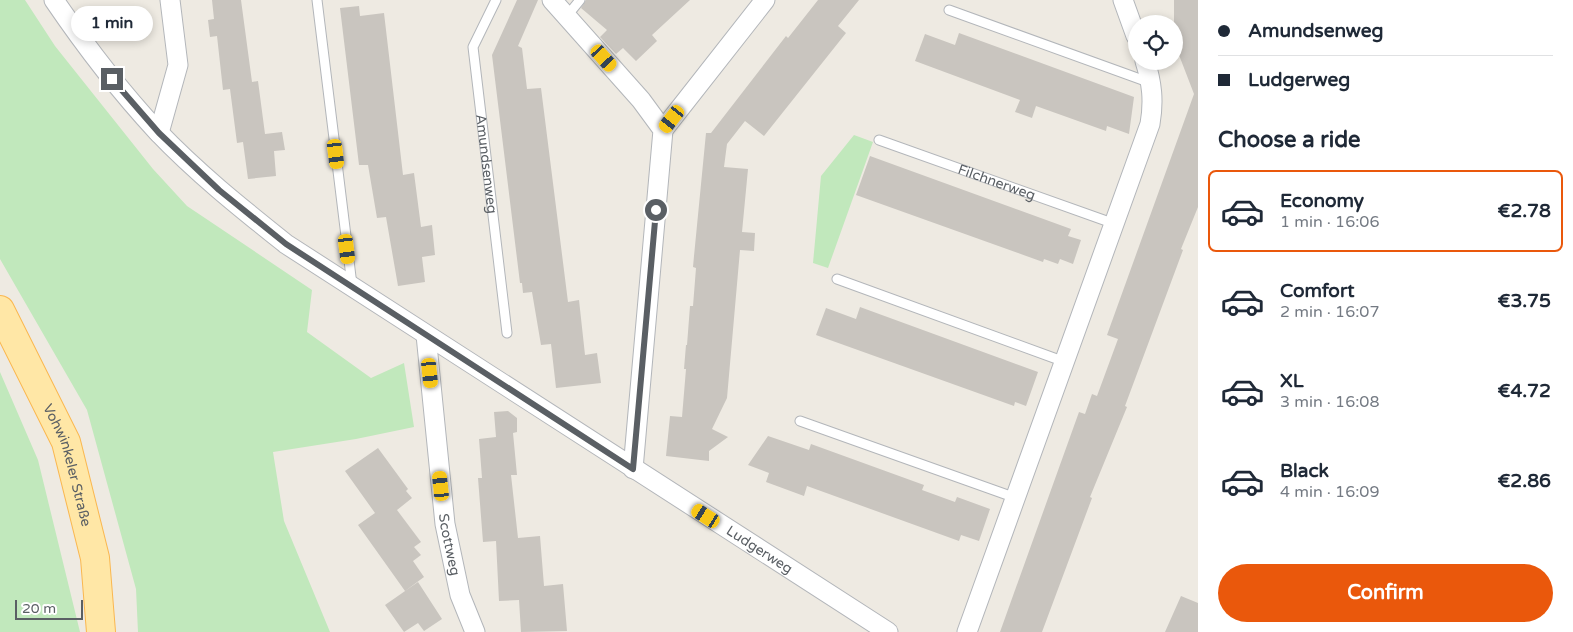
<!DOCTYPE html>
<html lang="en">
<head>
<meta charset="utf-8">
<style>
  body { margin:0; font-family:"Varela Round",sans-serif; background:#f2f2f3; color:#1f2937; height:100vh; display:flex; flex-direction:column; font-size:19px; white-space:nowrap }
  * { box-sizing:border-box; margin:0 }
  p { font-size:16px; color:#747a83 }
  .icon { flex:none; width:28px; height:28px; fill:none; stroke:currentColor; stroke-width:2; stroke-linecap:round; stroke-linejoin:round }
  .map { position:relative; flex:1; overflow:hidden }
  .drawer { display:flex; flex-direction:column; background:#fff; width:375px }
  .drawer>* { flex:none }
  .guide { display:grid; align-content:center; height:110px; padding:0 20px; background:#fff }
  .buttons { position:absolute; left:1128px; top:15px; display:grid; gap:10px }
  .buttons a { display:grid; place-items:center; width:55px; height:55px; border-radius:50%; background:#fff; box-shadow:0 2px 8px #0003; font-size:25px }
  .scale { position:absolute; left:15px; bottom:12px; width:68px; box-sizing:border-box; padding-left:5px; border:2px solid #5a5f64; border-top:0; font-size:14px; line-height:18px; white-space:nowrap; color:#5a5f64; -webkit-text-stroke:4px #fff; paint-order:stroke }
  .end { position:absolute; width:22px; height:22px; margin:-11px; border:6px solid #5a5f64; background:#fff; box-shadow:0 0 0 2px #fff }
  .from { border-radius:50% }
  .bubble { position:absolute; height:35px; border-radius:18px; background:#fff; box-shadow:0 2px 8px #0003; font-size:16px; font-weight:700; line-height:35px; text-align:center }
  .car { position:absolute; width:15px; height:30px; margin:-15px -8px; border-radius:6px; box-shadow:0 0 4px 1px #0007; background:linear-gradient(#f5c518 24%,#345 0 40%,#f5c518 0 76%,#345 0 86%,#f5c518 0) }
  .guide b { display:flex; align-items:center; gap:18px; height:48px; font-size:19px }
  .guide b+b { border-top:1px solid #e0e1e3 }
  .guide i { width:12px; height:12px; background:#1f2937 }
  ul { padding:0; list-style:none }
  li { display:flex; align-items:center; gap:15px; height:82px; margin:0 10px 8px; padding:0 10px; border:2px solid transparent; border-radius:8px }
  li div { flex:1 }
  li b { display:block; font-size:19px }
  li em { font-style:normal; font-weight:700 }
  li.active { border-color:#ea580c }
  li>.icon { width:45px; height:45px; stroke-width:1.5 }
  h2 { padding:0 20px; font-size:22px; line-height:60px }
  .cta { display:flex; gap:10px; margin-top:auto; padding:10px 20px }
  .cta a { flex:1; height:58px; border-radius:30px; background:#ea580c; color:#fff; font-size:20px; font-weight:700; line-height:58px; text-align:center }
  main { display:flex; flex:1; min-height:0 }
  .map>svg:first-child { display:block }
</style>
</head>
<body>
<main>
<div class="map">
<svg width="1198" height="632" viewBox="0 0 1198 632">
  <rect width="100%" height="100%" fill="#eeeae2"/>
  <!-- green -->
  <path fill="#c1e8bc" d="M0,0H25L55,46L153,169L187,206L312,290L307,332L371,378L404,363L414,427L356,439L273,452L284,521L330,632H138L136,589L87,410L0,259Z
    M854,135L873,142L828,268L813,263L821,176Z
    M0,372L38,460L80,632H0Z"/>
  <!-- building -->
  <path fill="#c9c5bf" d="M212,0H241L252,82L258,81L265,134L282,132L285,150L274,151L276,176L248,179L243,142L237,143L230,89L223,90L217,36L210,37L208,20L214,19Z
    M517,0H538L518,46L522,48L527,89L541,88L568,302L579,300L585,355L597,353L601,383L556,388L551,344L541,345L532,292L523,293L522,283H520L492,55Z
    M586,0H690L652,35L657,41L636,61L623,48L616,54L600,37L607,30L581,8Z
    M818,0H859L838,26L846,33L764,136L745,121L727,144L724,167L748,169L742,232L755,233L754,251L740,250L727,398L712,429L728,437L709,451V461L666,456L670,416L682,417L686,369H684L686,345H687L690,306H693L696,268L693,267L694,256L706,133H711L786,36L788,38Z
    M1174,0H1198V207L1181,249L1183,250L1125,406L1127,407L1090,497L1092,498L1042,632H1000L1079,412L1085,414L1092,394L1097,396L1118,339L1107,335L1194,94L1174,42Z
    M359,6L360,16L384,13L403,175L414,173L421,227L432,225L435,255L422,257L425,282L398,286L386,217L377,218L368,165H359L340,8Z
    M959,33L1134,97L1129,134L1107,126L1106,131L1036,106L1032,118L1015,112L1020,100L915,61L925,34L955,45Z
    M870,156L1071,229L1068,236L1081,240L1073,264L1060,259L1058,264L1044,259L1043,262L856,195Z
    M860,307L1038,372L1026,406L1015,402L1014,406L816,335L826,308L856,319Z
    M508,411L517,418V432L513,433L517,475H511L518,538L540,536L544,586L563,584L567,631L521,632L519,600L499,601L496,541L483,542L478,478H482L479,439L496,437L494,412Z
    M768,436L809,450L811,444L924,485L922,490L955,502L957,497L990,509L979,541L961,535L959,541L807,486L804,496L766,482L769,473L748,465Z
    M378,448L408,489L406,491L412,498L397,510L421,542L414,547L421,555L413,561L424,577L405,591L358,525L375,513L345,471Z
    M418,582L442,619L424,631L418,623L404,632L385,605Z
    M1181,596L1198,603V632H1165Z"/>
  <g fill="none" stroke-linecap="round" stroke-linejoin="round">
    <!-- service casing -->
    <g stroke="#b3b6ba" stroke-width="11">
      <g id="service">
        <path d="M317,0L352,285"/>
        <path id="s1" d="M496,0L473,47L507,333"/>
        <path d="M949,10L1151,83"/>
        <path d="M567,16L580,0"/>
        <path id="s2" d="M879,140L1115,224"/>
        <path d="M837,279L1065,362"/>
        <path d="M800,421L1016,498"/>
      </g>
    </g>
    <!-- minor casing -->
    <g stroke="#b3b6ba" stroke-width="21">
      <g id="minor">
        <path id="s3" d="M54,0C86,47 119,90 157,131C197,173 241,208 286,244L888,632"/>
        <path d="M552,0L641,100L663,130L633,469"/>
        <path d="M1123,0L1136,36"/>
        <path d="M663,130L765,0"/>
        <path d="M159,133L178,65L170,0"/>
        <path id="s4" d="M426,335L445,524L460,595L475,632"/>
        <path d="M967,632L1150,124C1154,101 1152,83 1145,61"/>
      </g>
    </g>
    <!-- primary casing -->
    <g stroke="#fab74f" stroke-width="30">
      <g id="primary">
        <path id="s5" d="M0,310L66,442L95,558L101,632"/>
      </g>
    </g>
    <!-- service -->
    <use href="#service" stroke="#fff" stroke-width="9"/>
    <!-- minor -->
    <use href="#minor" stroke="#fff" stroke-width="19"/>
    <!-- primary -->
    <use href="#primary" stroke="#ffe7a6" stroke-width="28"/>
  </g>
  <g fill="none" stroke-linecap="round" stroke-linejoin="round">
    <!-- route -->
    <path stroke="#5a5f64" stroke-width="6" d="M112,79L159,133L219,190L286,244L633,469L656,210"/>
  </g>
  <g text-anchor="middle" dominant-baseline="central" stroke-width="4.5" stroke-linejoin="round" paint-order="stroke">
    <!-- street labels -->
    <g font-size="14" fill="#5a5f64" stroke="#fff">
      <text stroke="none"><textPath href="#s1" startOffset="170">Amundsenweg</textPath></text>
      <text stroke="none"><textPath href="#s2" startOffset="125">Filchnerweg</textPath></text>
      <text stroke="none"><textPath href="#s5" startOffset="170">Vohwinkeler Straße</textPath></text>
      <text stroke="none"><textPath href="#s4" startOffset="211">Scottweg</textPath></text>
      <text stroke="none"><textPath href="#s3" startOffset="902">Ludgerweg</textPath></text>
    </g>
  </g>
</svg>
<div class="buttons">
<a><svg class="icon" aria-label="locate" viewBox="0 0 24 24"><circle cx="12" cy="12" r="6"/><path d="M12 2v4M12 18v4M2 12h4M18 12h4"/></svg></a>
</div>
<div class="scale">20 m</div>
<i class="end from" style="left:656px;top:210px"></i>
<i class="end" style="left:112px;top:79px"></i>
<div class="bubble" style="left:71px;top:6px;width:82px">1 min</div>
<i class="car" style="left:604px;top:58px;rotate:138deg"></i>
<i class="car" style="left:672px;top:119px;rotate:218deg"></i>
<i class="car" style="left:336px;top:154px;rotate:173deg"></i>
<i class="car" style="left:347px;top:249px;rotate:173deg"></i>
<i class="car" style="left:430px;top:373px;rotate:174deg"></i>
<i class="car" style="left:441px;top:486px;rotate:354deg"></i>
<i class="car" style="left:706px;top:516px;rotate:303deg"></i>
</div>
<section class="drawer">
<div class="guide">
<b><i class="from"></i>Amundsenweg</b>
<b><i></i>Ludgerweg</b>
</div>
<h2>Choose a ride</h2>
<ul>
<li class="active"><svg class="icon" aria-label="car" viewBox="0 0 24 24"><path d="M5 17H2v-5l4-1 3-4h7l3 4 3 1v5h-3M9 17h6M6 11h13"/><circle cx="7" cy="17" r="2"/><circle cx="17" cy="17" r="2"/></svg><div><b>Economy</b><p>1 min · 16:06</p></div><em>€2.78</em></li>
<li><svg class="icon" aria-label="car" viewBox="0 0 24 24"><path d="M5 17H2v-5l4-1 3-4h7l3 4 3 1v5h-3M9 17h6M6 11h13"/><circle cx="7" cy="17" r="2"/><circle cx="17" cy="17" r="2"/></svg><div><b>Comfort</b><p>2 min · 16:07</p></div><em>€3.75</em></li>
<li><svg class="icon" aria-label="car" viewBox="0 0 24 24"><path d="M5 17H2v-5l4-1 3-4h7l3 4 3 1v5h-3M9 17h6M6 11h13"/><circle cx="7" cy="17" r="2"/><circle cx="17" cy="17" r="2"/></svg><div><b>XL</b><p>3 min · 16:08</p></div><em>€4.72</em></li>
<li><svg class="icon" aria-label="car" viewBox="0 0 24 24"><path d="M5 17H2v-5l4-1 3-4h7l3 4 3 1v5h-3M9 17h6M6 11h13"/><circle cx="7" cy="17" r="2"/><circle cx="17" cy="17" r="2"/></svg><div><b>Black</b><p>4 min · 16:09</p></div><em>€2.86</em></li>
</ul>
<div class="cta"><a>Confirm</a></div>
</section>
</main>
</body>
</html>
